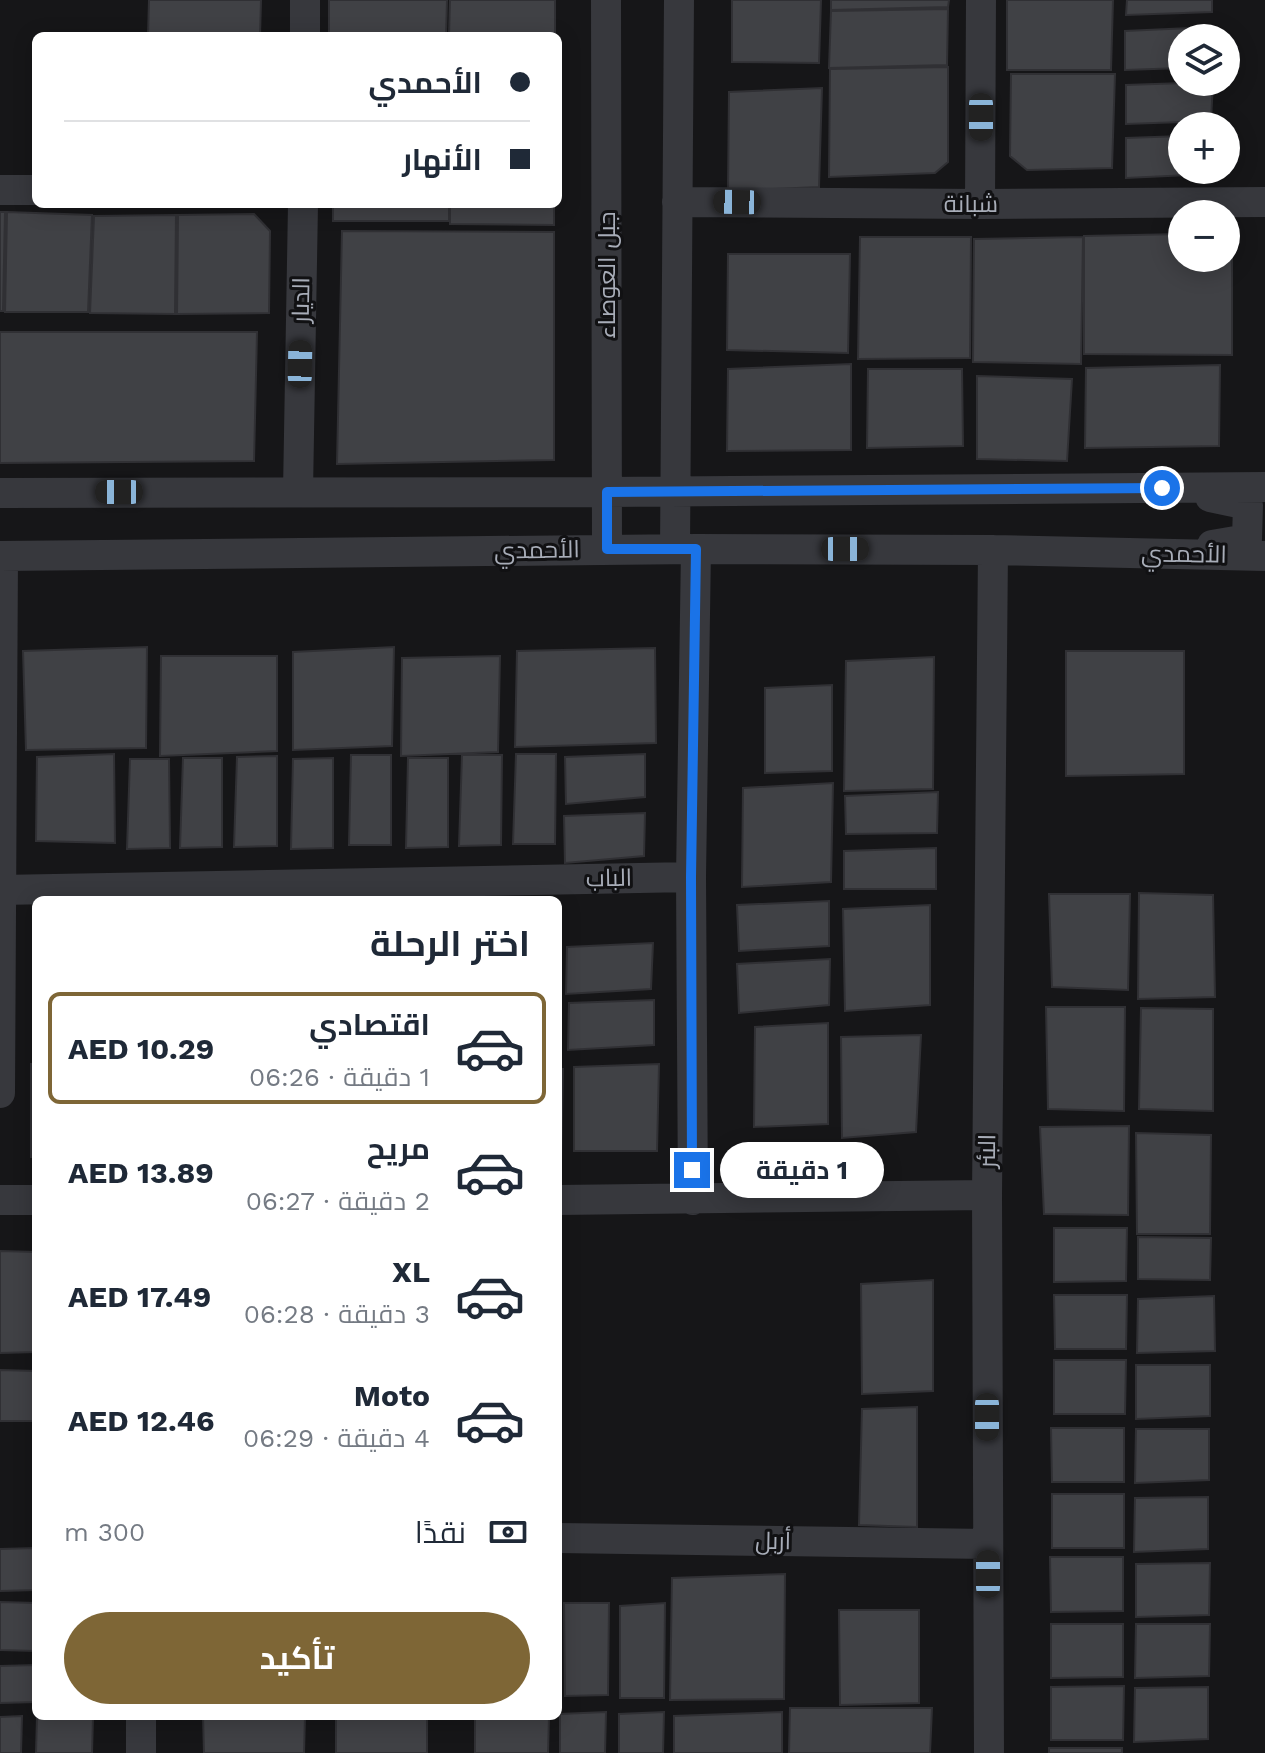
<!DOCTYPE html>
<html lang="ar">
<head>
<meta charset="utf-8">
<style>
  body { margin:0; font-family:"Work Sans",Cairo,sans-serif; background:#f6f6f7; color:#1f2937; direction:rtl; height:100vh; display:flex; flex-direction:column; font-size:30px; white-space:nowrap }
  * { box-sizing:border-box; margin:0 }
  p { font-size:26px; color:#747a83 }
  .icon { flex:none; width:44px; height:44px; fill:none; stroke:currentColor; stroke-width:2; stroke-linecap:round; stroke-linejoin:round }
  .map { position:relative; flex:1; overflow:hidden; direction:ltr }
  .details { position:absolute; left:32px; top:896px; width:530px; height:824px; display:flex; flex-direction:column; background:#fff; border-radius:12px; box-shadow:0 4px 20px #0003; direction:rtl }
  .details>* { flex:none }
  .hud { position:absolute; left:32px; top:32px; width:530px; height:176px; border-radius:12px; box-shadow:0 4px 20px #0003; direction:rtl; display:grid; align-content:center; height:176px; padding:0 32px; background:#fff }
  .buttons { position:absolute; left:1168px; top:24px; display:grid; gap:16px }
  .buttons a { display:grid; place-items:center; width:72px; height:72px; border-radius:50%; background:#fff; box-shadow:0 4px 20px #0003; font-size:40px }
  .end { position:absolute; width:36px; height:36px; margin:-18px; border:10px solid #1a73e8; background:#fff; box-shadow:0 0 0 4px #fff }
  .from { border-radius:50% }
  .bubble { position:absolute; height:56px; border-radius:28px; background:#fff; box-shadow:0 4px 20px #0003; font-size:26px; font-weight:700; line-height:56px; text-align:center; direction:rtl }
  .car { position:absolute; width:24px; height:48px; margin:-24px -12px; border-radius:10px; box-shadow:0 0 6px 2px #0007; background:linear-gradient(#222 24%,#8ab4d8 0 40%,#222 0 76%,#8ab4d8 0 86%,#222 0) }
  .hud b { display:flex; align-items:center; gap:28px; height:76px; font-size:30px }
  .hud b+b { border-top:2px solid #e0e1e3 }
  .hud i { width:20px; height:20px; background:#1f2937 }
  ul { padding:0; list-style:none }
  li { display:flex; align-items:center; gap:24px; height:112px; margin:0 16px 12px; padding:0 16px; border:4px solid transparent; border-radius:12px }
  li div { flex:1 }
  li b { display:block; font-size:30px }
  li em { font-style:normal; font-weight:700 }
  li.on { border-color:#7e6636 }
  li>.icon { width:72px; height:72px; stroke-width:1.5 }
  h2 { padding:0 32px; font-size:36px; line-height:96px }
  .pay { display:flex; align-items:center; gap:20px; height:88px; padding:0 32px; font-size:30px }
  .pay p { margin-inline-start:auto }
  .button { display:flex; gap:16px; margin-top:auto; padding:16px 32px }
  .button a { flex:1; height:92px; border-radius:48px; background:#7e6636; color:#fff; font-size:32px; font-weight:700; line-height:92px; text-align:center }
  .map>svg:first-child { display:block }
</style>
</head>
<body>
<div class="map">
<svg width="1265" height="1753" viewBox="0 0 1265 1753">
  <rect width="100%" height="100%" fill="#161618"/>
  <!-- building -->
  <path fill="#404145" stroke="#303034" stroke-width="2" d="M149,0H261L260,36H148Z
    M329,0H447L446,36H329Z
    M450,0H555V36H449Z
    M732,0H821L819,63L732,62Z
    M831,0H949L948,7L831,10Z
    M1007,0H1113L1111,70H1007Z
    M1127,0H1212V12L1126,15Z
    M948,9L947,65L829,68L831,11Z
    M1212,27L1211,38H1182V68L1125,70V31Z
    M948,67V162L935,173L829,177L830,69Z
    M1011,74H1115L1112,168L1027,170L1010,156Z
    M1213,82L1211,121L1126,124V85Z
    M822,88L819,187L728,191L729,92Z
    M1182,136V170H1211L1210,174L1126,178V138Z
    M333,204H449V221H333Z
    M450,204H554V225L450,224Z
    M0,212H5L3,311H0Z
    M7,212L92,215L88,312H5Z
    M254,214L270,231L269,313L177,314L178,215Z
    M176,215L175,314L90,313L94,216Z
    M342,231L554,232V460L337,464Z
    M1182,234V258H1226V243L1232,249V355L1084,354V236Z
    M860,237H971L970,358L858,359Z
    M1083,237L1081,364L973,362L974,239Z
    M728,254H850L848,353L727,350Z
    M0,332H257L254,461L0,463Z
    M851,364V450L727,451L728,369Z
    M1220,365L1219,446L1085,448L1086,368Z
    M868,369H962L963,446L867,448Z
    M977,376L1072,379L1067,461L977,459Z
    M147,647L146,748L26,750L23,651Z
    M394,647L392,746L293,750V652Z
    M655,648L656,743L515,747L517,651Z
    M1066,651H1184V774L1066,776Z
    M161,656H277V751L160,756Z
    M500,656L498,752L401,756L402,658Z
    M934,657L933,789L844,791L846,661Z
    M832,685V771L765,773V688Z
    M114,754L115,843L36,841L37,757Z
    M516,754H556L555,844H513Z
    M645,754V797L566,804L565,757Z
    M351,755H391V845H349Z
    M462,755H502L501,845L459,846Z
    M277,756V846L234,847L237,757Z
    M183,758H222V847L180,848Z
    M333,758V848L291,849L293,759Z
    M408,758H448V847L406,848Z
    M130,759H169L170,848L127,849Z
    M833,783L831,882L742,887L743,788Z
    M938,792L937,833L846,834L845,796Z
    M645,813L644,856L565,863L564,816Z
    M936,848V889H844V851Z
    M1139,893L1213,895L1215,997L1138,999Z
    M1049,894H1130L1128,990L1052,987Z
    M829,901V946L739,951L737,905Z
    M930,905V1005L845,1011L843,909Z
    M653,943L651,989L566,994L567,947Z
    M830,959L829,1005L739,1013L737,964Z
    M654,1000V1045L568,1050L569,1003Z
    M1046,1007H1125L1124,1111L1048,1109Z
    M1141,1008L1213,1009V1111L1139,1109Z
    M828,1023V1124L754,1127L755,1027Z
    M921,1035L916,1132L842,1138L841,1037Z
    M31,1064H36V1157H31Z
    M659,1064L657,1151H574V1067Z
    M558,1069H563L561,1163H558Z
    M1129,1126L1128,1215L1044,1214L1040,1127Z
    M1136,1133L1211,1135L1210,1234H1137Z
    M1054,1228H1127L1126,1281L1054,1282Z
    M1138,1237L1211,1238L1210,1280L1138,1279Z
    M0,1251L36,1252V1352L0,1353Z
    M933,1280V1391L862,1394L861,1284Z
    M1054,1295H1127L1126,1349H1055Z
    M1214,1296L1215,1351L1137,1353L1138,1299Z
    M1054,1360H1126L1125,1414H1054Z
    M1136,1365H1210V1416L1136,1419Z
    M0,1370L36,1371V1421H0Z
    M917,1407V1527L859,1525L862,1409Z
    M1051,1428H1124V1482H1052Z
    M1136,1429H1209V1480L1135,1483Z
    M1052,1494H1124V1548H1052Z
    M1208,1497V1549L1134,1552L1135,1498Z
    M36,1548V1590L0,1591V1549Z
    M1050,1557H1123V1611L1051,1612Z
    M1210,1563L1209,1615L1136,1617V1564Z
    M785,1574L784,1699L670,1700L672,1578Z
    M0,1602L36,1603V1651L0,1650Z
    M564,1603H609L608,1695L565,1696Z
    M665,1603L664,1698H620V1606Z
    M839,1610H919V1703L840,1705Z
    M1051,1624H1123V1677L1051,1678Z
    M1136,1624H1210L1209,1676L1135,1678Z
    M36,1665V1702L0,1703V1666Z
    M1124,1686L1123,1740H1051V1687Z
    M1208,1687V1739L1134,1742L1135,1688Z
    M790,1708H932L930,1753H789Z
    M606,1712L605,1753H560V1714Z
    M664,1712L663,1753H619V1714Z
    M782,1712V1753H674V1716Z
    M22,1716L21,1753H0V1717Z
    M203,1716H305L304,1753H204Z
    M336,1716H427V1753H336Z
    M475,1716H549L548,1753H475Z
    M37,1717H93L92,1753H36Z
    M1049,1748H1122V1753H1049Z"/>
  <g fill="none" stroke-linecap="round" stroke-linejoin="round">
    <!-- minor -->
    <path stroke="#37383d" stroke-width="30" d="M606,0L607,549
      M305,36V0
      M0,190H36
      M677,202L980,204L1265,202
      M980,204L981,0
      M298,492L303,204
      M0,493L607,492L1265,487
      M1210,497L1248,505L1247,539L1212,545
      M675,549L679,0
      M0,556L696,549L993,550L1265,556
      M0,890L691,877
      M0,1093L3,556
      M0,1200H36
      M558,1200L987,1195
      M693,1200L691,877L696,549
      M558,1538L988,1544
      M141,1753V1716
      M989,1753L987,1195L993,550"/>
  </g>
  <g fill="none" stroke-linecap="round" stroke-linejoin="round">
    <!-- route -->
    <path stroke="#1a73e8" stroke-width="10" d="M692,1170L691,877L696,549H607V492L1162,488"/>
  </g>
  <g text-anchor="middle" dominant-baseline="central" stroke-width="6" stroke-linejoin="round" paint-order="stroke">
    <!-- street labels -->
    <g font-size="24" fill="#a8adb8" stroke="#111113">
      <text x="971" y="204">شبانة</text>
      <text transform="translate(607 275) rotate(-90)">جبل العوصاء</text>
      <text transform="translate(301 300) rotate(-89)">الديار</text>
      <text transform="translate(537 550) rotate(-1)">الأحمدي</text>
      <text transform="translate(1184 554) rotate(1)">الأحمدي</text>
      <text transform="translate(609 878) rotate(-1)">الباب</text>
      <text transform="translate(987 1151) rotate(-89)">البئر</text>
      <text transform="translate(773 1541) rotate(1)">أربل</text>
    </g>
  </g>
</svg>
<div class="buttons">
<a><svg class="icon" aria-label="layers" viewBox="0 0 24 24"><path d="M12 4l9 5-9 5-9-5zM3 14l9 5 9-5"/></svg></a>
<a>+</a>
<a>−</a>
</div>
<i class="end from" style="left:1162px;top:488px"></i>
<i class="end" style="left:692px;top:1170px"></i>
<div class="bubble" style="left:720px;top:1142px;width:164px">1 دقيقة</div>
<i class="car" style="left:981px;top:117px;rotate:180deg"></i>
<i class="car" style="left:737px;top:202px;rotate:271deg"></i>
<i class="car" style="left:300px;top:364px;rotate:1deg"></i>
<i class="car" style="left:119px;top:492px;rotate:270deg"></i>
<i class="car" style="left:845px;top:549px;rotate:90deg"></i>
<i class="car" style="left:987px;top:1417px;rotate:180deg"></i>
<i class="car" style="left:988px;top:1574px;rotate:0deg"></i>
<div class="hud">
<b><i class="from"></i>الأحمدي</b>
<b><i></i>الأنهار</b>
</div>
<section class="details">
<h2>اختر الرحلة</h2>
<ul>
<li class="on"><svg class="icon" aria-label="car" viewBox="0 0 24 24"><path d="M5 17H2v-5l4-1 3-4h7l3 4 3 1v5h-3M9 17h6M6 11h13"/><circle cx="7" cy="17" r="2"/><circle cx="17" cy="17" r="2"/></svg><div><b>اقتصادي</b><p>1 دقيقة · 06:26</p></div><em>AED 10.29</em></li>
<li><svg class="icon" aria-label="car" viewBox="0 0 24 24"><path d="M5 17H2v-5l4-1 3-4h7l3 4 3 1v5h-3M9 17h6M6 11h13"/><circle cx="7" cy="17" r="2"/><circle cx="17" cy="17" r="2"/></svg><div><b>مريح</b><p>2 دقيقة · 06:27</p></div><em>AED 13.89</em></li>
<li><svg class="icon" aria-label="car" viewBox="0 0 24 24"><path d="M5 17H2v-5l4-1 3-4h7l3 4 3 1v5h-3M9 17h6M6 11h13"/><circle cx="7" cy="17" r="2"/><circle cx="17" cy="17" r="2"/></svg><div><b>XL</b><p>3 دقيقة · 06:28</p></div><em>AED 17.49</em></li>
<li><svg class="icon" aria-label="car" viewBox="0 0 24 24"><path d="M5 17H2v-5l4-1 3-4h7l3 4 3 1v5h-3M9 17h6M6 11h13"/><circle cx="7" cy="17" r="2"/><circle cx="17" cy="17" r="2"/></svg><div><b>Moto</b><p>4 دقيقة · 06:29</p></div><em>AED 12.46</em></li>
</ul>
<div class="pay"><svg class="icon" aria-label="cash" viewBox="0 0 24 24"><path d="M3 7h18v10H3z"/><circle cx="12" cy="12" r="2"/></svg>نقدًا<p>300 m</p></div>
<div class="button"><a>تأكيد</a></div>
</section>
</div>
</body>
</html>
